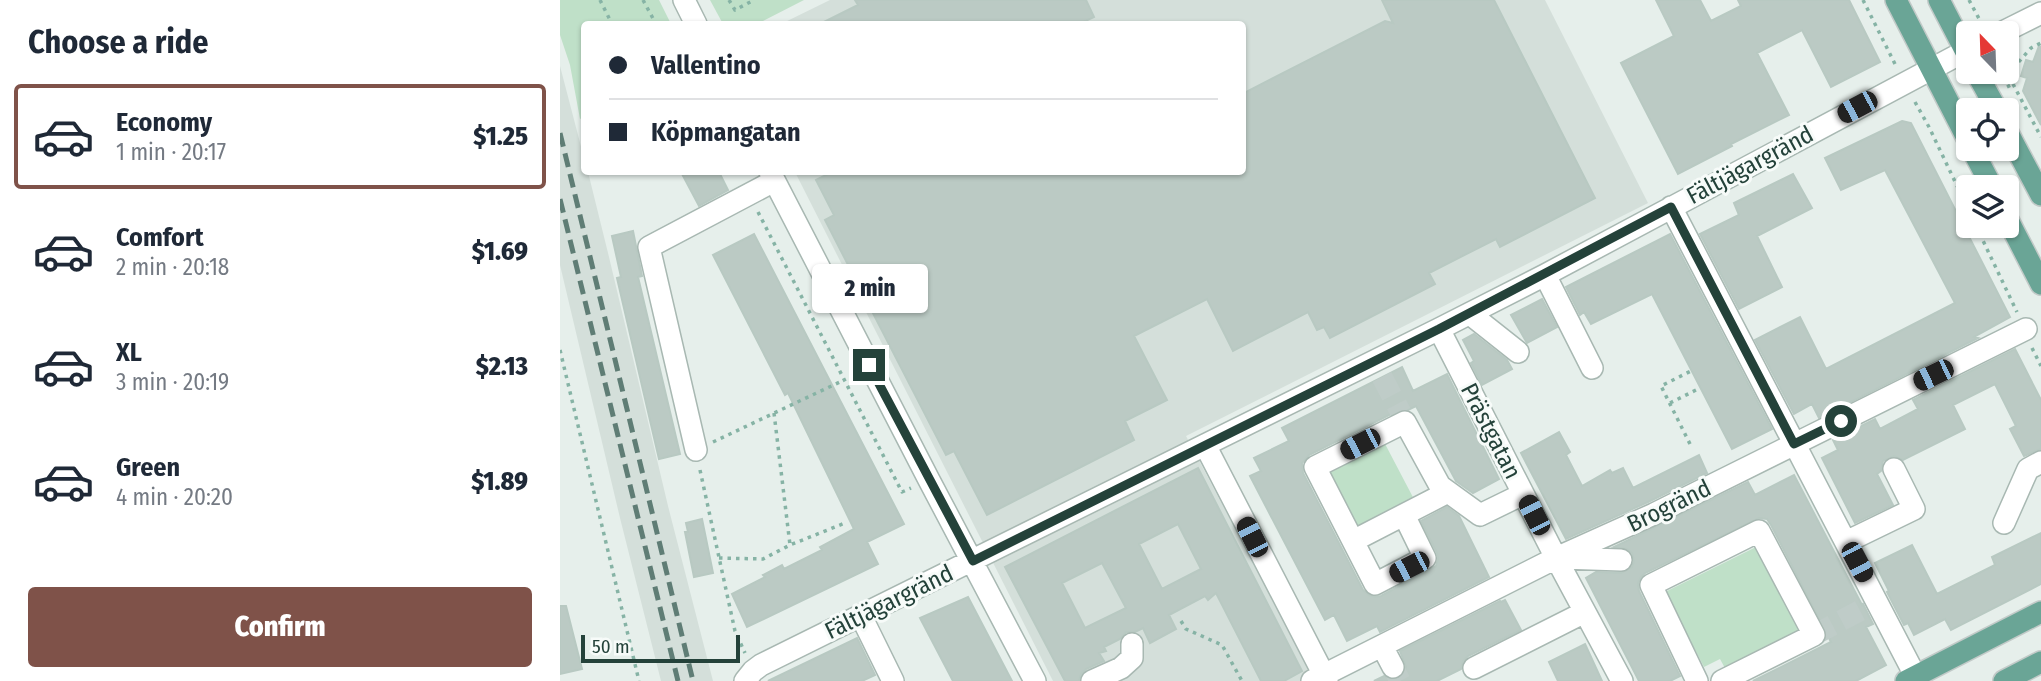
<!DOCTYPE html>
<html lang="en">
<head>
<meta charset="utf-8">
<style>
  body { margin:0; font-family:"Fira Sans Condensed",sans-serif; background:#f6f6f7; color:#1f2937; height:100vh; display:flex; flex-direction:column; font-size:26px; white-space:nowrap }
  * { box-sizing:border-box; margin:0 }
  p { font-size:23px; color:#747a83 }
  .icon { flex:none; width:38px; height:38px; fill:none; stroke:currentColor; stroke-width:2; stroke-linecap:round; stroke-linejoin:round }
  .map { position:relative; flex:1; overflow:hidden }
  .details { display:flex; flex-direction:column; background:#fff; width:560px }
  .details>* { flex:none }
  .banner { position:absolute; left:21px; top:21px; width:665px; height:154px; border-radius:7px; box-shadow:0 2px 5px #0004; display:grid; align-content:center; height:154px; padding:0 28px; background:#fff }
  .needle { width:46px; rotate:337deg }
  .controls { position:absolute; left:1396px; top:21px; display:grid; gap:14px }
  .controls a { display:grid; place-items:center; width:63px; height:63px; border-radius:7px; background:#fff; box-shadow:0 2px 5px #0004; font-size:35px }
  .scale { position:absolute; left:21px; bottom:18px; width:159px; box-sizing:border-box; padding-left:7px; border:4px solid #24423a; border-top:0; font-size:19px; line-height:24px; white-space:nowrap; color:#24423a; -webkit-text-stroke:5px #f7fbf9; paint-order:stroke }
  .end { position:absolute; width:32px; height:32px; margin:-16px; border:9px solid #24423a; background:#fff; box-shadow:0 0 0 4px #fff }
  .from { border-radius:50% }
  .bubble { position:absolute; height:49px; border-radius:7px; background:#fff; box-shadow:0 2px 5px #0004; font-size:23px; font-weight:800; line-height:49px; text-align:center }
  .car { position:absolute; width:21px; height:42px; margin:-21px -10px; border-radius:9px; box-shadow:0 0 5px 2px #0007; background:linear-gradient(#222 24%,#8ab4d8 0 40%,#222 0 76%,#8ab4d8 0 86%,#222 0) }
  .banner b { display:flex; align-items:center; gap:24px; height:66px; font-size:26px }
  .banner b+b { border-top:2px solid #e0e1e3 }
  .banner i { width:18px; height:18px; background:#1f2937 }
  ul { padding:0; list-style:none }
  li { display:flex; align-items:center; gap:21px; height:105px; margin:0 14px 10px; padding:0 14px; border:4px solid transparent; border-radius:7px }
  li div { flex:1 }
  li b { display:block; font-size:26px }
  li em { font-style:normal; font-weight:800 }
  li.active { border-color:#7f5249 }
  li>.icon { width:63px; height:63px; stroke-width:1.5 }
  h2 { padding:0 28px; font-size:32px; line-height:84px }
  .action { display:flex; gap:14px; margin-top:auto; padding:14px 28px }
  .action a { flex:1; height:80px; border-radius:7px; background:#7f5249; color:#fff; font-size:28px; font-weight:800; line-height:80px; text-align:center }
  main { display:flex; flex:1; min-height:0 }
  .map>svg:first-child { display:block }
</style>
</head>
<body>
<main>
<section class="details">
<h2>Choose a ride</h2>
<ul>
<li class="active"><svg class="icon" aria-label="car" viewBox="0 0 24 24"><path d="M5 17H2v-5l4-1 3-4h7l3 4 3 1v5h-3M9 17h6M6 11h13"/><circle cx="7" cy="17" r="2"/><circle cx="17" cy="17" r="2"/></svg><div><b>Economy</b><p>1 min · 20:17</p></div><em>$1.25</em></li>
<li><svg class="icon" aria-label="car" viewBox="0 0 24 24"><path d="M5 17H2v-5l4-1 3-4h7l3 4 3 1v5h-3M9 17h6M6 11h13"/><circle cx="7" cy="17" r="2"/><circle cx="17" cy="17" r="2"/></svg><div><b>Comfort</b><p>2 min · 20:18</p></div><em>$1.69</em></li>
<li><svg class="icon" aria-label="car" viewBox="0 0 24 24"><path d="M5 17H2v-5l4-1 3-4h7l3 4 3 1v5h-3M9 17h6M6 11h13"/><circle cx="7" cy="17" r="2"/><circle cx="17" cy="17" r="2"/></svg><div><b>XL</b><p>3 min · 20:19</p></div><em>$2.13</em></li>
<li><svg class="icon" aria-label="car" viewBox="0 0 24 24"><path d="M5 17H2v-5l4-1 3-4h7l3 4 3 1v5h-3M9 17h6M6 11h13"/><circle cx="7" cy="17" r="2"/><circle cx="17" cy="17" r="2"/></svg><div><b>Green</b><p>4 min · 20:20</p></div><em>$1.89</em></li>
</ul>
<div class="action"><a>Confirm</a></div>
</section>
<div class="map">
<svg width="1481" height="681" viewBox="0 0 1481 681">
  <rect width="100%" height="100%" fill="#e6efeb"/>
  <!-- built -->
  <path fill="#d4dfda" d="M270,0H985L1088,203L626,436L753,676L742,681H493L235,172H682V24H221Z
    M0,66L24,158V172H28L49,257L108,506L153,681H101L60,518L0,265Z"/>
  <!-- green -->
  <path fill="#bfe0c8" d="M0,0H99L111,24H24V117L20,119L10,65L0,35Z
    M150,0H244L197,24H163Z
    M823,440L856,503L798,528L789,524L768,469Z
    M1196,547L1240,632L1166,670L1160,659L1144,667L1105,592Z"/>
  <!-- building -->
  <path fill="#bbcac4" stroke="#b8c9c2" stroke-width="2" fill-rule="evenodd" d="M295,0H526L534,17L519,24H260L298,5Z
    M822,0H934L1035,198L940,247L936,239L869,273L875,284L770,338L764,327L757,330L748,312L673,351L647,299L574,336L607,400L565,421L574,440L427,515L394,451L386,455L265,220L274,215L256,180L272,172H682V94L825,21L833,23Z
    M1096,0H1140L1151,21L1181,6L1178,0H1289L1320,62L1271,87L1242,30L1197,53L1229,115L1171,144L1172,146L1118,174L1061,63L1114,36Z
    M1479,46L1481,47V125L1463,91L1467,78L1461,76L1466,60L1473,62Z
    M1342,121L1351,123L1450,317L1414,337L1418,338L1259,418L1252,404L1234,414L1195,340L1240,317L1266,369L1395,303L1325,170L1281,190L1265,158Z
    M121,172H159L168,190L139,206Z
    M1233,174L1252,208L1197,236L1222,287L1179,309L1140,234L1179,215L1174,203Z
    M73,231L82,276L78,277L120,454L99,459L57,278L61,277L52,236Z
    M194,234L344,524L307,542L318,564L187,627L172,594L205,577L203,575L222,565L224,569L262,550L260,547L294,529L228,393L225,395L153,255Z
    M1110,234L1212,429L1172,449L1092,294L1031,324L1024,312L1020,315L1006,287Z
    M982,299L997,327L967,343L951,315Z
    M914,334L947,360L952,369L922,385L911,363L914,361L903,340Z
    M1455,349L1481,400V449L1464,456L1450,429L1456,426L1435,384L1393,405L1405,429L1343,460L1334,456L1323,461L1321,471L1317,474L1333,505L1295,523L1262,458L1278,450L1273,440L1315,419L1320,429L1358,409L1353,400Z
    M842,367L853,391L887,374L939,479L913,493L896,481L856,406L848,410H839L749,455L742,463L743,473L803,590L809,595L815,597L821,596L876,566L878,559L877,553L861,521L887,507L899,516L929,577L820,632L817,626L787,641L774,615L765,620L690,476L701,471L694,458L729,441L722,428Z
    M999,432L1010,452L1006,455L1022,486L1050,470L1052,473L1063,468L1073,488L1139,455L1147,473L1088,502L1006,539L961,453Z
    M638,468L742,671L724,681H701L656,593L648,600L645,596L609,615L616,629L590,643L583,628L575,632H566L560,639L544,647L546,651L539,653L544,661L526,669L521,674L519,681H505L445,567ZM618,524L641,569L602,589L579,544ZM542,563L566,608L525,628L502,583Z
    M1234,475L1302,605L1303,604L1313,624L1306,627L1326,665L1296,681H1193L1271,642L1211,525L1207,519L1199,518L1085,573L1081,577L1078,583L1079,591L1120,676L1110,681H1079L1026,578L1036,572L1061,573L1072,567L1074,561L1072,553L1067,549L1054,547L1188,482L1195,495Z
    M142,519L153,573L134,577L125,532H128L126,523Z
    M1481,533V584L1391,630L1385,619L1354,635L1348,623L1344,625L1327,592L1329,591L1315,563L1352,545L1377,594L1435,565L1432,557Z
    M408,597L452,681H393L360,618Z
    M945,600L961,630L908,656L903,661L901,669L877,681H814L824,676L833,680L844,675L846,667L840,651L940,601L941,602Z
    M0,606H6L22,669L0,674Z
    M297,638L315,675L302,681H208Z
    M1025,644L1042,681H998L989,662Z"/>
  <g fill="none" stroke-linecap="round" stroke-linejoin="round">
    <!-- minor-tunnel -->
    <path stroke="#bfccc8" stroke-width="21" stroke-dasharray="21 10" stroke-linecap="butt" d="M822,377L841,413
      M1254,635L1318,601
      M833,667L840,681"/>
    <!-- minor casing -->
    <g stroke="#a8b8b2" stroke-width="24">
      <path id="minor" d="M124,0L136,24
        M1441,33L1481,13
        M210,172L369,480L475,681
        M1111,207L1358,681
        M985,275L1032,368
        M910,314L958,352
        M879,329L996,558L1062,681
        M645,445L767,681
        M136,450L89,247L214,181
        M844,515L865,558L815,584L755,467L845,422L880,486L920,515L963,494
        M1444,523L1468,469L1481,462
        M793,541L888,492
        M1286,542L1354,509L1334,469
        M1002,558L1061,560
        M301,616L333,681
        M822,646L833,667
        M914,668L1025,612
        M185,681L193,671L201,665L879,329L985,275L1409,49
        M532,681L561,668L572,658V644
        M752,681L996,558L1094,514L1466,329
        M1137,681L1091,585L1199,531L1254,635L1162,681"/>
    </g>
    <!-- major casing -->
    <g stroke="#c2cac8" stroke-width="24">
      <path id="major" d="M1336,0L1409,142
        M1379,0L1409,58
        M1416,72L1437,110
        M1447,131L1481,195
        M1412,149L1432,187
        M1447,218L1481,284
        M1346,681L1481,612
        M1444,681L1481,662"/>
    </g>
    <!-- path -->
    <path stroke="#86b3a5" stroke-width="3.5" stroke-dasharray="3.5 5" stroke-linecap="butt" d="M40,0L52,24
      M83,0L96,24
      M169,0L175,10L194,0
      M1303,0L1335,64
      M1409,0L1423,26
      M1453,84L1481,137
      M1447,87L1453,84L1448,74L1471,48L1481,43
      M1355,102L1369,127L1409,211
      M198,212L342,492L351,488
      M1416,226L1457,312
      M1472,348L1481,366
      M0,350L79,681
      M1110,403L1140,388
      M214,413L230,545
      M153,442L284,380
      M1130,444L1101,386L1131,371
      M140,470L175,631L185,653
      M159,558L203,559L230,545L285,523
      M621,621L626,629L662,645L682,681"/>
    <!-- minor -->
    <use href="#minor" stroke="#fff" stroke-width="21"/>
    <!-- major -->
    <use href="#major" stroke="#6aa596" stroke-width="21"/>
    <!-- rail -->
    <path stroke="#5f7d75" stroke-width="5" stroke-dasharray="14 7" stroke-linecap="butt" d="M0,133L133,681
      M0,199L118,681"/>
  </g>
  <g fill="none" stroke-linecap="round" stroke-linejoin="round">
    <!-- route -->
    <path stroke="#24423a" stroke-width="9" d="M309,365L413,561L879,329L1111,207L1234,444L1281,421"/>
  </g>
  <g text-anchor="middle" dominant-baseline="central" stroke-width="6" stroke-linejoin="round" paint-order="stroke">
    <!-- street labels -->
    <g font-size="24" fill="#24423a" stroke="#f7fbf9">
      <text transform="translate(1190 165) rotate(-28)">Fältjägargränd</text>
      <text transform="translate(931 431) rotate(63)">Prästgatan</text>
      <text transform="translate(1109 506) rotate(-26)">Brogränd</text>
      <text transform="translate(329 602) rotate(-26)">Fältjägargränd</text>
    </g>
  </g>
</svg>
<div class="controls">
<a><svg class="needle" viewBox="-14 -14 28 28"><path d="M0-13l5 13h-10z" fill="#e53935"/><path d="M0 13l5-13h-10z" fill="#747a83"/></svg></a>
<a><svg class="icon" aria-label="locate" viewBox="0 0 24 24"><circle cx="12" cy="12" r="6"/><path d="M12 2v4M12 18v4M2 12h4M18 12h4"/></svg></a>
<a><svg class="icon" aria-label="layers" viewBox="0 0 24 24"><path d="M12 4l9 5-9 5-9-5zM3 14l9 5 9-5"/></svg></a>
</div>
<div class="scale">50 m</div>
<i class="end from" style="left:1281px;top:421px"></i>
<i class="end" style="left:309px;top:365px"></i>
<div class="bubble" style="left:252px;top:264px;width:116px">2 min</div>
<i class="car" style="left:1297px;top:107px;rotate:242deg"></i>
<i class="car" style="left:1373px;top:375px;rotate:244deg"></i>
<i class="car" style="left:800px;top:444px;rotate:243deg"></i>
<i class="car" style="left:974px;top:515px;rotate:333deg"></i>
<i class="car" style="left:692px;top:537px;rotate:333deg"></i>
<i class="car" style="left:1297px;top:562px;rotate:152deg"></i>
<i class="car" style="left:849px;top:567px;rotate:243deg"></i>
<div class="banner">
<b><i class="from"></i>Vallentino</b>
<b><i></i>Köpmangatan</b>
</div>
</div>
</main>
</body>
</html>
